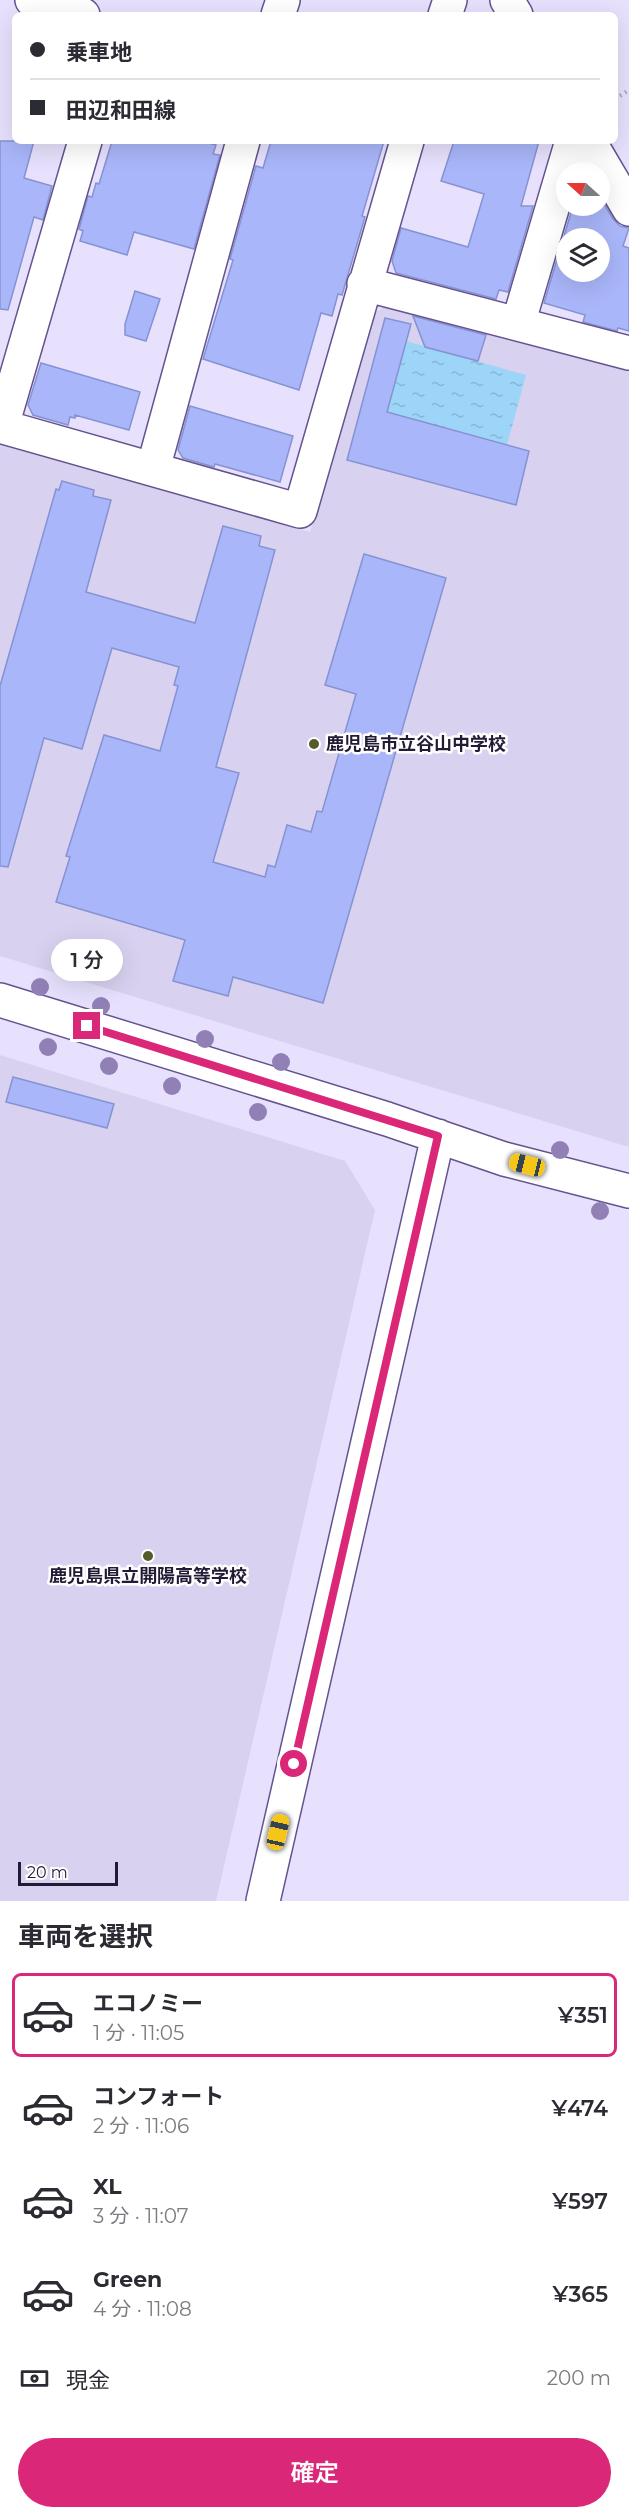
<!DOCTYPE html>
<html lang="ja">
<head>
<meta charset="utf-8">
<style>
  body { margin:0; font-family:Montserrat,"Noto Sans JP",sans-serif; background:#f2f2f3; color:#2b2b33; height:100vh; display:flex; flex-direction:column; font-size:22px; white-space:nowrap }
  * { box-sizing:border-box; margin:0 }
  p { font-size:20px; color:#7c7c81 }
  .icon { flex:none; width:33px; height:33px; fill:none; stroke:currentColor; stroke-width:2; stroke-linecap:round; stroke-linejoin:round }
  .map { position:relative; height:1901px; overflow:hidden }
  .details { display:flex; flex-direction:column; background:#fff; flex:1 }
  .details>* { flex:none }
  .hud { position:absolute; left:12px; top:12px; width:606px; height:132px; border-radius:9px; box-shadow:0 6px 24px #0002; display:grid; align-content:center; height:132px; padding:0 18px; background:#fff }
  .needle { width:39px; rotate:291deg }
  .fabs { position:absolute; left:556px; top:162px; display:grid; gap:12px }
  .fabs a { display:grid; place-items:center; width:54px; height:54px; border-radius:50%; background:#fff; box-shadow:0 6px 24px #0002; font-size:30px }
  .scale { position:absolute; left:18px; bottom:15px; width:100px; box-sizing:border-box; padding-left:6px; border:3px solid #231b35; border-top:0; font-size:16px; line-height:21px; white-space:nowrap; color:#231b35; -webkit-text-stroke:4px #fff; paint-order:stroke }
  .end { position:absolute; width:27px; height:27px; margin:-14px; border:8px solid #db2777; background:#fff; box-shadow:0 0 0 3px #fff }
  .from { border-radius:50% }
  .bubble { position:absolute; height:42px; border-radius:21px; background:#fff; box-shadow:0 6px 24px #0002; font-size:20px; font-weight:600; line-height:42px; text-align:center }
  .car { position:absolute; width:18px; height:36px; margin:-18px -9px; border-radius:8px; box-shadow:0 0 4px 2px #0007; background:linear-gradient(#f5c518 24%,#345 0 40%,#f5c518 0 76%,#345 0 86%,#f5c518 0) }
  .hud b { display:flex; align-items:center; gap:21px; height:57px; font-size:22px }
  .hud b+b { border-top:2px solid #e1e1e2 }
  .hud i { width:15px; height:15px; background:#2b2b33 }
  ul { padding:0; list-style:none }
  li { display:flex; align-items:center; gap:18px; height:84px; margin:0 12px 9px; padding:0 6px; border:3px solid transparent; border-radius:9px }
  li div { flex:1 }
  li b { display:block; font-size:22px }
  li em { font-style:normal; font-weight:600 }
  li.current { border-color:#db2777 }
  li>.icon { width:54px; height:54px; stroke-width:1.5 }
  h2 { padding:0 18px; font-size:27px; line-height:72px }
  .pay { display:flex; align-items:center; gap:15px; height:66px; padding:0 18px; font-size:22px }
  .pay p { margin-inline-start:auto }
  .primary-button { display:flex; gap:12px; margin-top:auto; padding:12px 18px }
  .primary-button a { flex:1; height:69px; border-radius:36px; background:#db2777; color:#fff; font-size:24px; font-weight:600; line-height:69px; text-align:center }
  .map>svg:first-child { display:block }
</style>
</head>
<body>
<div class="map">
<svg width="629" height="1901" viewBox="0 0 629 1901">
  <defs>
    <pattern id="water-ripples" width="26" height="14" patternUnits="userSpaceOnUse" patternTransform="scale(1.5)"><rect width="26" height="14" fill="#9dd5f8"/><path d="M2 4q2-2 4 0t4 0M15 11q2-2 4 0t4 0" fill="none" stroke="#87b6d5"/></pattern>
  </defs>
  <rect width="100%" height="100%" fill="#e7e1fd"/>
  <!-- built -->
  <path fill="#d8d1f0" d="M386,306L629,371V1147L0,956V442L310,532L374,313Z
    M0,1055L345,1161L375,1210L216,1901H0Z"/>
  <!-- water -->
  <path fill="url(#water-ripples)" d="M406,341L526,375L507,445L387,412Z"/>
  <!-- building -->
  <path fill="#a9b6f9" stroke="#8692d2" stroke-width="1.5" fill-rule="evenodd" d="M0,141H34L24,178L52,186L43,220L34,217L8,310L0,309Z
    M112,141H201L216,145L213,154L220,155L194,249L134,232L127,255L80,241L83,231L79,229L88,196L92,197L96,183L99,184Z
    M271,141H384L362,216L365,217L342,295L338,294L332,316L321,313L299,390L203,359L233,260L230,259L256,166L263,168Z
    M454,141H539L521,206H533L508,292L499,290L496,299L396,273L392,261L401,228L468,247L484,194L441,181Z
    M600,197L613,219L620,226L629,228L623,246L629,248V331L618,328L617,331L583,322L585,315L544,303L573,206H600ZM567,238H600V272H567Z
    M135,291L160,299L146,341L125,335V324Z
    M413,316L486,335L478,361L425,347Z
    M385,318L411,324L387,412L529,451L516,505L347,460Z
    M41,363L140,392L129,430L75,415V418L70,417L68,425L33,415L28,405Z
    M190,406L293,436L280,482L215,464L214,467L183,458L178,450Z
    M62,481L94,490L93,496L111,500L86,592L195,623L223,526L261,536L259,546L275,550L216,767L239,773L213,862L265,877L268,865L275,867L287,825L311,832L317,811L322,812L356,694L325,685L364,554L446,578L323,1003L233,977L228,996L173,981L185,940L56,902L70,857L66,856L104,735L160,751L178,686L174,685L179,667L112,648L82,749L44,738L8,867L0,866V686L56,489L59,490Z
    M13,1077L114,1104L107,1128L6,1102Z"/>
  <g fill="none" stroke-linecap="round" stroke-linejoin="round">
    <!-- street casing -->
    <g stroke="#64538f" stroke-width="36">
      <path id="street" d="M32,0L83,15
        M507,0L516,15
        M278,15L283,0
        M445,15L450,0
        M589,141L629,209
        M364,284L629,353
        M518,324L572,141
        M0,426L300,511L407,141
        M2,426L85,141
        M153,469L243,141"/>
    </g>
    <!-- secondary casing -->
    <g stroke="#64538f" stroke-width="36">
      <path id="secondary" d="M0,1000L387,1119L504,1159L629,1191
        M263,1901L438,1136"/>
    </g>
    <!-- path -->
    <path stroke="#a49eb9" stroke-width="4" stroke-dasharray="1.5 4.5" stroke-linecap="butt" d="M615,99L629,90"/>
    <!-- street -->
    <use href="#street" stroke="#fff" stroke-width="33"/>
    <!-- secondary -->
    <use href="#secondary" stroke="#fff" stroke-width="33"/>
  </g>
  <!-- trees -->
  <g fill="#9180b6">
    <circle cx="40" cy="987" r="9"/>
    <circle cx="101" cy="1006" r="9"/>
    <circle cx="205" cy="1039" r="9"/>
    <circle cx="48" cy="1047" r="9"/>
    <circle cx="281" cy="1062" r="9"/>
    <circle cx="109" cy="1066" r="9"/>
    <circle cx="172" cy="1086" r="9"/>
    <circle cx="258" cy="1112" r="9"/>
    <circle cx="560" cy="1150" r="9"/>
    <circle cx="600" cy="1211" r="9"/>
  </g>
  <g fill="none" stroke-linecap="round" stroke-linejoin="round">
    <!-- route -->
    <path stroke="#db2777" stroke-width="8" d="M87,1026L438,1136L294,1764"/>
  </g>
  <!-- markers -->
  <g fill="#555c2a" stroke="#fff" stroke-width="2">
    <circle cx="314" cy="744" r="6"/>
    <circle cx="148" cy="1556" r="6"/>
  </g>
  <g text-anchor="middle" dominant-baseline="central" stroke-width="5" stroke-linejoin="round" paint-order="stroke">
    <!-- poi labels -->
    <g font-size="18" font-weight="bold" fill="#231b35" stroke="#fff" text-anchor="start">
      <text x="326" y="744">鹿児島市立谷山中学校</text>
      <text x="148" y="1576" text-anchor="middle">鹿児島県立開陽高等学校</text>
    </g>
  </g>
</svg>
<div class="fabs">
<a><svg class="needle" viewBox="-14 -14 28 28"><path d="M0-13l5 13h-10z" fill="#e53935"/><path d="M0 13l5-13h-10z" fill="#7c7c81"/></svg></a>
<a><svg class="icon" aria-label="layers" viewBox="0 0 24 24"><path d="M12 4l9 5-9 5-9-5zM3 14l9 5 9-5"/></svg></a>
</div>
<div class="scale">20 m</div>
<i class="end from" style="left:294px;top:1764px"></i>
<i class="end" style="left:87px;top:1026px"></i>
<div class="bubble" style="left:51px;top:939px;width:72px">1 分</div>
<i class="car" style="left:527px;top:1165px;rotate:284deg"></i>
<i class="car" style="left:278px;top:1832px;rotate:13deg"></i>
<div class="hud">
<b><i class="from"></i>乗車地</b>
<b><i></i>田辺和田線</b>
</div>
</div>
<section class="details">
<h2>車両を選択</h2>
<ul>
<li class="current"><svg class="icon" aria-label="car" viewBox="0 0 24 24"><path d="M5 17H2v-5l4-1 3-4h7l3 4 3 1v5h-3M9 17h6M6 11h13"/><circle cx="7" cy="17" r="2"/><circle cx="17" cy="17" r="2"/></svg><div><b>エコノミー</b><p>1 分 · 11:05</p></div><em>¥351</em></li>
<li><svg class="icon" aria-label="car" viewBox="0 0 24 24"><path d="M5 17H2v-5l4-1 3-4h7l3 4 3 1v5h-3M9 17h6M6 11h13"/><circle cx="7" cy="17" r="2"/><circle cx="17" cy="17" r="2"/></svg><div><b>コンフォート</b><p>2 分 · 11:06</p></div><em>¥474</em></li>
<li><svg class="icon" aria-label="car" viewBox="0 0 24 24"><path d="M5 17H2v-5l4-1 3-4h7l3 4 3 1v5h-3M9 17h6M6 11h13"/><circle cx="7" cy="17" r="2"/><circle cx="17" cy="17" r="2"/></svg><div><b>XL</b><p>3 分 · 11:07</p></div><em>¥597</em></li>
<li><svg class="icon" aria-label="car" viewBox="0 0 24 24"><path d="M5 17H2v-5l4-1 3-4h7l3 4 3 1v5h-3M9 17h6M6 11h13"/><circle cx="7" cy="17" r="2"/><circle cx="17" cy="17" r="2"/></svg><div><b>Green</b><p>4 分 · 11:08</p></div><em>¥365</em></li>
</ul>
<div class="pay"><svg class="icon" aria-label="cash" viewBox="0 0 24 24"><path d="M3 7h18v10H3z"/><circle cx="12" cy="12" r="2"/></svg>現金<p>200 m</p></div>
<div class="primary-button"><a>確定</a></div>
</section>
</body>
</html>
